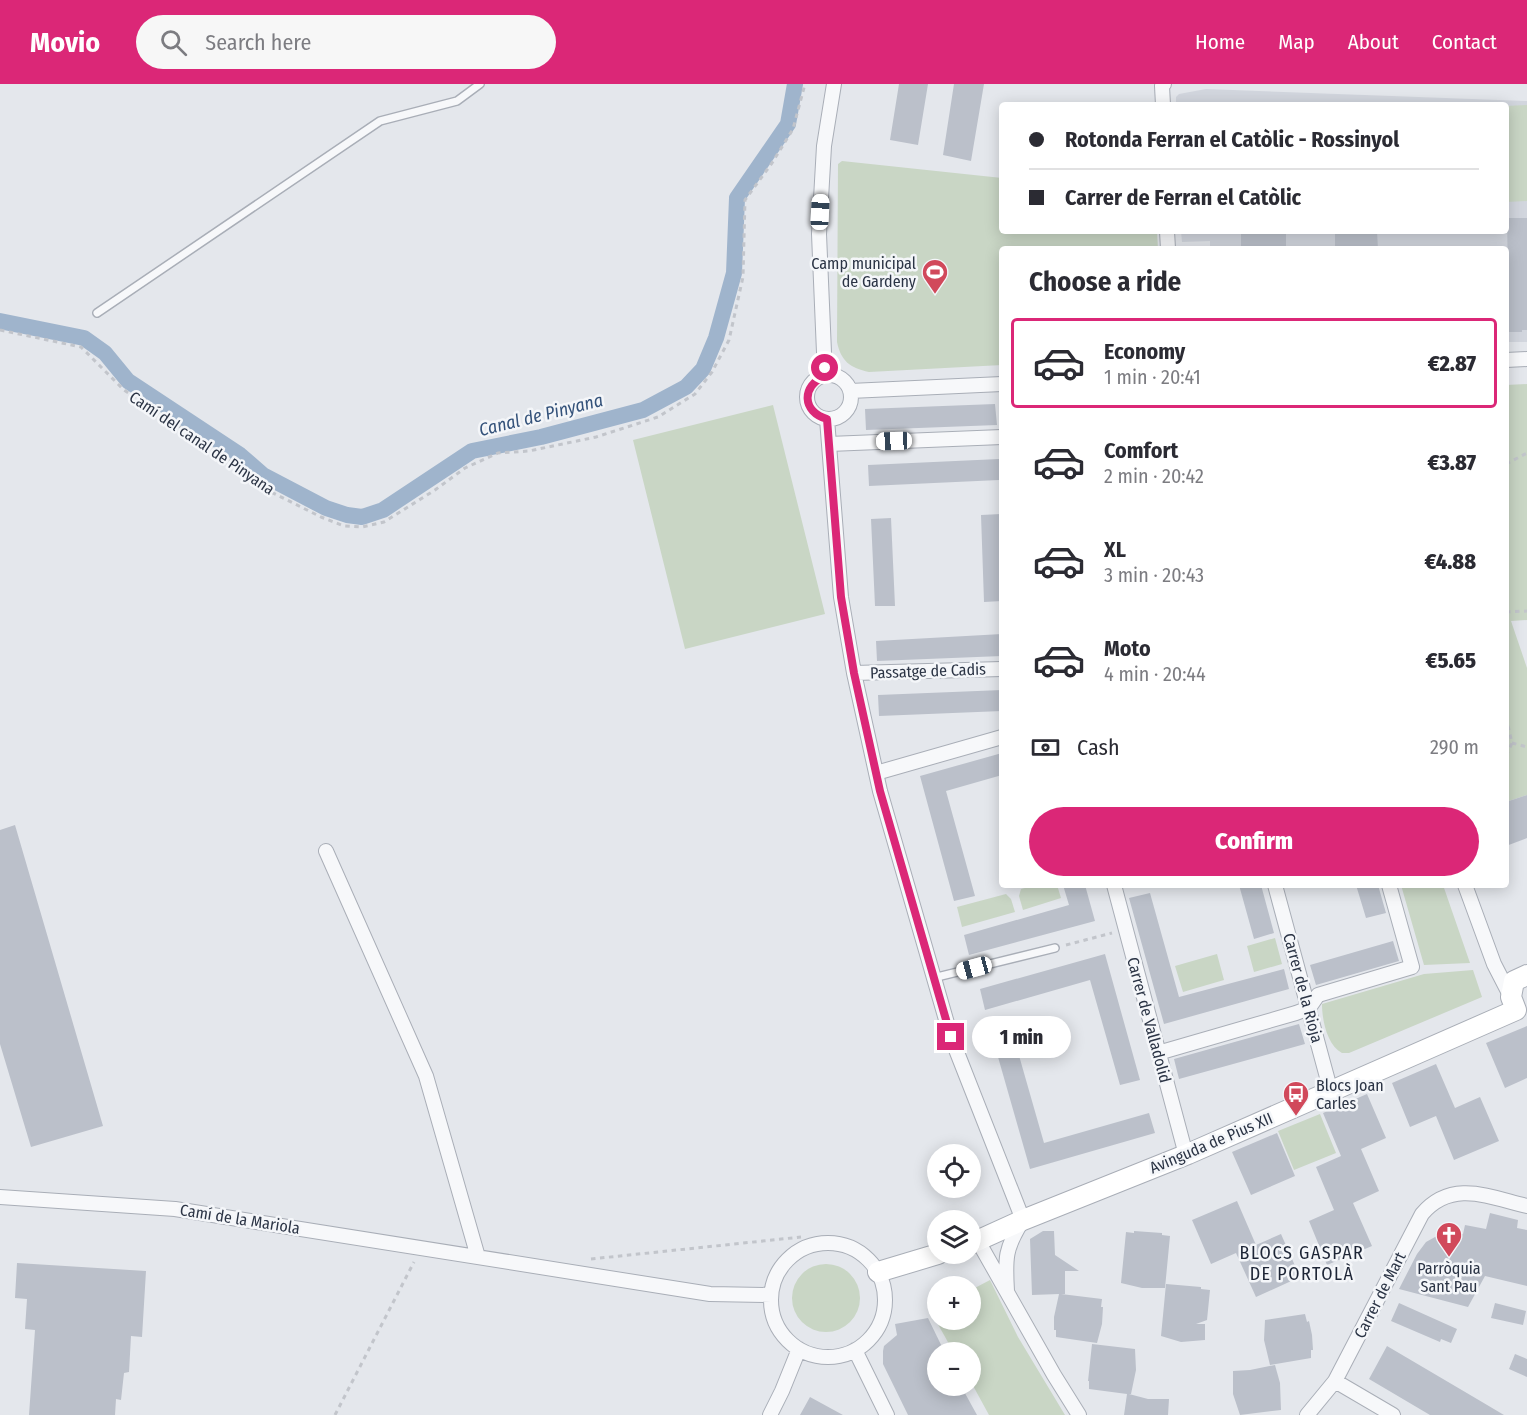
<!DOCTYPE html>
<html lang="en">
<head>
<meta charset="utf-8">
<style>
  body { margin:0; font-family:"Fira Sans Condensed",sans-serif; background:#f7f7f7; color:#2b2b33; height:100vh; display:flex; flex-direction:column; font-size:22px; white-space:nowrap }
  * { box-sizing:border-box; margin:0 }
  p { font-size:20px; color:#7c7c81 }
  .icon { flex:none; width:33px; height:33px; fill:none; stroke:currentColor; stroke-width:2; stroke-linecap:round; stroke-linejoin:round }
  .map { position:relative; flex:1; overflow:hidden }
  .panel { position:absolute; left:999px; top:162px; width:510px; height:642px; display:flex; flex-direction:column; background:#fff; border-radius:6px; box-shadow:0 3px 15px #0003 }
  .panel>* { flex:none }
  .top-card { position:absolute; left:999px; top:18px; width:510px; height:132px; border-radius:6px; box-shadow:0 3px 15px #0003; display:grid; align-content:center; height:132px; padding:0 30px; background:#fff }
  .controls { position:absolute; left:927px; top:1060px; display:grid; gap:12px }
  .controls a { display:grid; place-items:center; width:54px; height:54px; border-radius:50%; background:#fff; box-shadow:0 3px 15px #0003; font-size:30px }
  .end { position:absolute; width:27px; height:27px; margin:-14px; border:8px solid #db2777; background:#fff; box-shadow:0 0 0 3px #fff }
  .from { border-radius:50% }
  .bubble { position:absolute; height:42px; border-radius:21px; background:#fff; box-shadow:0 3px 15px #0003; font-size:20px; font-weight:800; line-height:42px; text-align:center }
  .car { position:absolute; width:18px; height:36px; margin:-18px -9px; border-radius:8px; box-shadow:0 0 4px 2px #0007; background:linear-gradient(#fff 24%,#345 0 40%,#fff 0 76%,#345 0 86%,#fff 0) }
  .top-card b { display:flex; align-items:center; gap:21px; height:57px; font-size:22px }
  .top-card b+b { border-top:2px solid #e1e1e2 }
  .top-card i { width:15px; height:15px; background:#2b2b33 }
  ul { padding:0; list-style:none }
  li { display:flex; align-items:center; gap:18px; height:90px; margin:0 12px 9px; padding:0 18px; border:3px solid transparent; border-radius:6px }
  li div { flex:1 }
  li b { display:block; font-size:22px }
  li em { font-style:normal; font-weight:800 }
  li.on { border-color:#db2777 }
  li>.icon { width:54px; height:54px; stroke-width:1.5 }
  h2 { padding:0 30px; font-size:27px; line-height:72px }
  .pay { display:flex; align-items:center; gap:15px; height:66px; padding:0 30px; font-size:22px }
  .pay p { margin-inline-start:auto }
  .primary-button { display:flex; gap:12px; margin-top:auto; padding:12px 30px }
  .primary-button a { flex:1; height:69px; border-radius:36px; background:#db2777; color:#fff; font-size:24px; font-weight:800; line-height:69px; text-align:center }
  header { display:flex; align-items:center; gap:36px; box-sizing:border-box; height:84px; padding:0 30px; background:#db2777; color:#fff }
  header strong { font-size:28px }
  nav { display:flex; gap:33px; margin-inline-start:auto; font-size:21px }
  .search { width:420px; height:54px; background:#f7f7f7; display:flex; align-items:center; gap:15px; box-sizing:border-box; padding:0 21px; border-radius:33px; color:#7c7c81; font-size:22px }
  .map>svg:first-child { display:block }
</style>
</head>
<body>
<header>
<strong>Movio</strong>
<div class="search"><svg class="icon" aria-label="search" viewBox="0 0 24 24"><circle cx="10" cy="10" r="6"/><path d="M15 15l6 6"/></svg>Search here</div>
<nav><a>Home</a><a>Map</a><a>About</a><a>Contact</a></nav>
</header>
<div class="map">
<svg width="1527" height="1331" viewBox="0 0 1527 1331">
  <rect width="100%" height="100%" fill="#e4e7ec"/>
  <!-- built -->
  <path fill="#d2d6de" d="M1206,5L1527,17V258H1506V165H1210V157L1182,158L1181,147H1506V21H1176V13L1179,10Z"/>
  <!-- green -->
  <path fill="#c9d6c5" d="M1527,21V117L1506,118V22Z
    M842,77L1002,94V147H1157L1158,165H1002V281L869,288C850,284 841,277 837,258L838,80Z
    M1527,300V536L1511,537L1527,584V711L1506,718V301Z
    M773,321L825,530L685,565L633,356Z
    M1036,801H1057L1061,814L1023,826L1019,812L1021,805Z
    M1401,801H1443L1470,879L1424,881Z
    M1006,810L1011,815L1015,828L962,843L957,823Z
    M1275,854L1282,880L1254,888L1247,862Z
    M1217,870L1224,896L1183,908L1175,882Z
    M1473,886L1482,913L1349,969H1342C1327,961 1322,936 1322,920L1424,890Z
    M1320,1030L1336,1069L1294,1086L1278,1047Z
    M792 1214a34 34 0 1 1 68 0a34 34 0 1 1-68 0Z
    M990,1196L1018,1253L1065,1331H989L971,1298L970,1269H954L930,1226L937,1223L938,1236H970L971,1206Z"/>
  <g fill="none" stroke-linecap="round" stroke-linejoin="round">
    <!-- canal -->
    <path stroke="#9fb4cc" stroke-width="16" d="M0,237L84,254L105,269L128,297L240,371L263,391L326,424L347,431L362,433L383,426L472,367L541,353L643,326L686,303L703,285L716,254L734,189L737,114L788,40L795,0"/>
  </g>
  <!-- building -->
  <path fill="#bbc0ca" d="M899,0H928L918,61L890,56Z
    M954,0H984L971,77L943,71Z
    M1507,134H1527V246H1522V248H1509Z
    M1241,147H1286V165H1241Z
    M1335,147H1377L1378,165H1335Z
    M995,320L997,341L866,346L865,325Z
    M999,375V396L869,402L868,381Z
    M1001,430L1002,517L984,518L981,431Z
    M891,434L895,522H875L871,435Z
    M1002,550V572L877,577L876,557Z
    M1002,606V627L879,632L878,611Z
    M1002,669V691L946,707L975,812L954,817L920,692Z
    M1527,711V754L1506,762V718Z
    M15,741L103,1042L31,1063L0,960V746Z
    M1063,801H1085L1095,837L969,871L964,851L1069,821Z
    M1239,801H1261L1274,849L1254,855Z
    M1356,801H1378L1386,829L1366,834Z
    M1150,809L1179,913L1284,885L1289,905L1164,940L1129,814Z
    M1393,857L1399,877L1316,901L1310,881Z
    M1105,870L1140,996L1120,1001L1090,896L985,926L980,905Z
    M1299,940L1305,960L1179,995L1174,975Z
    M1527,942V994L1505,1004L1486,959Z
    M1014,954L1044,1059L1149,1029L1155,1049L1030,1085L994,959Z
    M1436,980L1455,1024L1480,1013L1499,1057L1454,1076L1436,1032L1410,1043L1392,999Z
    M1367,1010L1386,1054L1361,1065L1379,1107L1353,1119L1372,1162L1327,1181L1309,1137L1334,1126L1316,1083L1341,1072L1323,1029Z
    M1277,1049L1295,1092L1251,1111L1232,1068Z
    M1237,1117L1256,1161L1281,1150L1300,1193L1256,1213L1236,1169L1211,1180L1192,1136Z
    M1490,1129L1518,1136L1517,1144L1527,1146V1202L1485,1192L1468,1223L1399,1205L1417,1170L1426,1158L1444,1148L1450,1147L1463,1150L1465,1141L1486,1145Z
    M1043,1147H1054L1055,1171L1079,1187H1065V1210H1061L1102,1215L1101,1223H1103L1102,1240L1097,1259L1056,1253V1246H1054V1233L1059,1210L1032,1211L1030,1155Z
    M1134,1147L1162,1149V1151L1170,1152L1165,1204H1142L1121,1199L1126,1148L1134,1149Z
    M17,1179L146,1187L142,1253L131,1252L129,1288L124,1289L121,1316L116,1315L115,1331H29L35,1246L25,1245L27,1215L15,1214Z
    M1166,1200L1201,1203V1205L1210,1206L1207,1236L1196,1240H1205V1256L1181,1258L1161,1252Z
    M1399,1219L1457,1245L1451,1259L1441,1255L1440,1258L1391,1237Z
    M1495,1219L1526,1227L1523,1241L1491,1234Z
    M1305,1230L1307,1238L1309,1237L1312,1251L1313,1266H1311V1274L1270,1281L1264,1256L1265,1236Z
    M928,1234L945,1269H938V1302H961L977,1331H908L883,1280V1267L884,1262L897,1251L895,1240Z
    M1092,1260L1135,1265L1136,1286L1131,1310H1129L1148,1315H1169L1168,1331H1124L1127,1310L1089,1305V1297H1088Z
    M1387,1262L1477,1315L1504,1331H1430L1369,1295Z
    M1515,1270L1527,1275V1293L1509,1285Z
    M1275,1281L1280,1299L1281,1326L1240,1331L1233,1310V1287L1250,1286Z
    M810,1313L843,1331H800Z"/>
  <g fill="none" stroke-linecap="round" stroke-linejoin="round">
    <!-- lane casing -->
    <g stroke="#a9aeb7" stroke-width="10">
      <path id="lane" d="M97,229L380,37L457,17L480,0
        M933,894L1055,864"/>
    </g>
    <!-- street casing -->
    <g stroke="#a9aeb7" stroke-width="16">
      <path id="street" d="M1163,21L1162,2L1164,0
        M1167,147L1168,165
        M1506,276L1527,275
        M807 313a22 22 0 1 1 44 0a22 22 0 1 1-44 0Z
        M825,292L819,150L824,62L834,0
        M850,307L1002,300
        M827,335L841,513L854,589L880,707L951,953L1023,1136C1005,1164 1005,1174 1007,1207
        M829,360L1002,353
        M854,589L1002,585
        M876,689L1002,653
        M326,767L426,992L478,1173
        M1114,801L1186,1071
        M1275,801L1331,1008
        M1465,801L1494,880L1511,913
        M1158,969L1296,929L1309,924L1318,911L1412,883L1389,801
        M0,1113L175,1125L710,1210L771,1211
        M978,1157L1054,1291L1079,1331
        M771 1216a57 57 0 1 1 114 0a57 57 0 1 1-114 0Z
        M855,1266L887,1331
        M1335,1297L1393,1331
        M770,1331L782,1307L799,1265
        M1307,1331L1335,1297L1422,1130C1452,1095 1489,1113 1527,1122"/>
    </g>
    <!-- secondary casing -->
    <g stroke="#a9aeb7" stroke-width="22">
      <path id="secondary" d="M1516,926L1511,913L1514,897L1527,891
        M970,1160L1023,1136L1188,1070L1516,926
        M878,1188L938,1170"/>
    </g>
    <!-- path -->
    <path stroke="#c2c5cb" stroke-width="3" stroke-dasharray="4.5 4.5" stroke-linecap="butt" d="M0,246L81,263L124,306L230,376L255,400L321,433L344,442L362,443L384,438L435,406L465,384L498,369L529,367L596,353L658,333L695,310L712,288L729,256L743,193L745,116L772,79L793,45L805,0
      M1506,380L1527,369
      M1506,528L1527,527
      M1506,633L1512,659L1506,672
      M1512,659L1527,663
      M1066,861L1112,849
      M591,1175L801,1153
      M335,1331L414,1178"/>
    <!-- lane -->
    <use href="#lane" stroke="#f7f8fa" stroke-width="7"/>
    <!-- street -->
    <use href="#street" stroke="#f7f8fa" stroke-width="14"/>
    <!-- secondary -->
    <use href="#secondary" stroke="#fff" stroke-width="20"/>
  </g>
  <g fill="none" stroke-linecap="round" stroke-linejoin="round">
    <!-- route -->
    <path stroke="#db2777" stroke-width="8" d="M825,284V292C801,302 802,328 827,335L841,513L854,589L880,707L951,953"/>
  </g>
  <!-- icons -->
  <defs>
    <g id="stadium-pin" transform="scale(1.35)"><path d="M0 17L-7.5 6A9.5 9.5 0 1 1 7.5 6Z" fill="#d1495b" stroke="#f4f6f9"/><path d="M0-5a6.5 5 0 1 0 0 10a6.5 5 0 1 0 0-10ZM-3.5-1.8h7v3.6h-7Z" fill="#fff"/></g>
    <g id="bus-pin" transform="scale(1.35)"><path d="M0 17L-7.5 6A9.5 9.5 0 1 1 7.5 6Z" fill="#d1495b" stroke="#f4f6f9"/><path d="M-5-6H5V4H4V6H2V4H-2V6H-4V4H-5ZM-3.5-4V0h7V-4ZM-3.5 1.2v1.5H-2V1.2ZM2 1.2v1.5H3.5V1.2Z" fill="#fff"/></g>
    <g id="church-pin" transform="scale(1.35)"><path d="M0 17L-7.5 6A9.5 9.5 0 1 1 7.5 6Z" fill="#d1495b" stroke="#f4f6f9"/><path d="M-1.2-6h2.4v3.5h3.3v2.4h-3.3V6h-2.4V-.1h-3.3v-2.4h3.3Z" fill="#fff"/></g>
  </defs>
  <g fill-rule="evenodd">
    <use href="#stadium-pin" x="935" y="188"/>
    <use href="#bus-pin" x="1296" y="1010"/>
    <use href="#church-pin" x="1449" y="1151"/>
  </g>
  <g text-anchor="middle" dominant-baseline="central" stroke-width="5" stroke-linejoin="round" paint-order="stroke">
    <!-- poi labels -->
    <g font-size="16" fill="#2b3445" stroke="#f4f6f9" text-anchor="end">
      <text x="916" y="179">Camp municipal<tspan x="916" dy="18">de Gardeny</tspan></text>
      <text x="1316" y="1001" text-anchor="start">Blocs Joan<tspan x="1316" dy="18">Carles</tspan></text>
      <text x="1449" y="1184" text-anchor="middle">Parròquia<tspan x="1449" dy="18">Sant Pau</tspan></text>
    </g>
    <!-- street labels -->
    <g font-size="16" fill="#2b3445" stroke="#f4f6f9">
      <text transform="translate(202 359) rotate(34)">Camí del canal de Pinyana</text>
      <text transform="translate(928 587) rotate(-2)">Passatge de Cadis</text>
      <text transform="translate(1303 904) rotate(75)">Carrer de la Rioja</text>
      <text transform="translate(1149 936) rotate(75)">Carrer de Valladolid</text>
      <text transform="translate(1211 1059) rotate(-23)">Avinguda de Pius XII</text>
      <text transform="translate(240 1135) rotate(9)">Camí de la Mariola</text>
      <text transform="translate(1380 1211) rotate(-63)">Carrer de Mart</text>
    </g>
    <!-- water labels -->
    <g font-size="18" font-style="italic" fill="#34527a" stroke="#f4f6f9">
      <text transform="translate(541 331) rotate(-14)">Canal de Pinyana</text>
    </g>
    <!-- neighbourhood labels -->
    <g font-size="18" letter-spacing="1.5" fill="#1d2536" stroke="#f4f6f9">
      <text x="1302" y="1169">BLOCS GASPAR<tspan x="1302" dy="21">DE PORTOLÀ</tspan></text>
    </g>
  </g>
</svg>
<div class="controls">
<a><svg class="icon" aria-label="locate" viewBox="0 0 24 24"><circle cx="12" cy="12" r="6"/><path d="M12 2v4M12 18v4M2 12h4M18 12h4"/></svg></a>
<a><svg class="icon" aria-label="layers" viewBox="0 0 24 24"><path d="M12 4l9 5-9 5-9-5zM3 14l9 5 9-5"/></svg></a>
<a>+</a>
<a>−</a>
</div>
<i class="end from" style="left:825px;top:284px"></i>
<i class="end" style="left:951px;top:953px"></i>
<div class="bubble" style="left:972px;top:932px;width:99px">1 min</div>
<i class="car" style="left:820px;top:128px;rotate:3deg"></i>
<i class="car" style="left:894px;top:357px;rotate:268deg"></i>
<i class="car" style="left:974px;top:884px;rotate:255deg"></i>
<div class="top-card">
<b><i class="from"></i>Rotonda Ferran el Catòlic - Rossinyol</b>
<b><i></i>Carrer de Ferran el Catòlic</b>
</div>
<section class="panel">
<h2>Choose a ride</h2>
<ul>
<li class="on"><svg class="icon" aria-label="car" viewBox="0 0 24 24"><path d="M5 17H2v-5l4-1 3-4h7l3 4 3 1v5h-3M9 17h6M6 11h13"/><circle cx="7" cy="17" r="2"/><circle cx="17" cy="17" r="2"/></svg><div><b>Economy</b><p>1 min · 20:41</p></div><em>€2.87</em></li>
<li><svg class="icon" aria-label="car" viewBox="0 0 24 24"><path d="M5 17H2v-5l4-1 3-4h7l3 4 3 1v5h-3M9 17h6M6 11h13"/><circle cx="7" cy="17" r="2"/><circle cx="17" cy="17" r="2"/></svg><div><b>Comfort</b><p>2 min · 20:42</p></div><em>€3.87</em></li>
<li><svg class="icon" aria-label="car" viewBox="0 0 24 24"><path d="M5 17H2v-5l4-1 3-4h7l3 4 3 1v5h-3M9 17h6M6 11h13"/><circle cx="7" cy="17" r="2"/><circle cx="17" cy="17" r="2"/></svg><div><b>XL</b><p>3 min · 20:43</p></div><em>€4.88</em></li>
<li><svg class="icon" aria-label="car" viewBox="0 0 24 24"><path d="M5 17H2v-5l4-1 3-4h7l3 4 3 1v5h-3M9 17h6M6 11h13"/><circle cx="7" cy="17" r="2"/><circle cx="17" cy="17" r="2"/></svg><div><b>Moto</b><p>4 min · 20:44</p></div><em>€5.65</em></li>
</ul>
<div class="pay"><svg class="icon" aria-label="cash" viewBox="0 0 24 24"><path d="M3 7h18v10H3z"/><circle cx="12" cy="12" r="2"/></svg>Cash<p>290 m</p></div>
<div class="primary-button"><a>Confirm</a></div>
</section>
</div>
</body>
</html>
